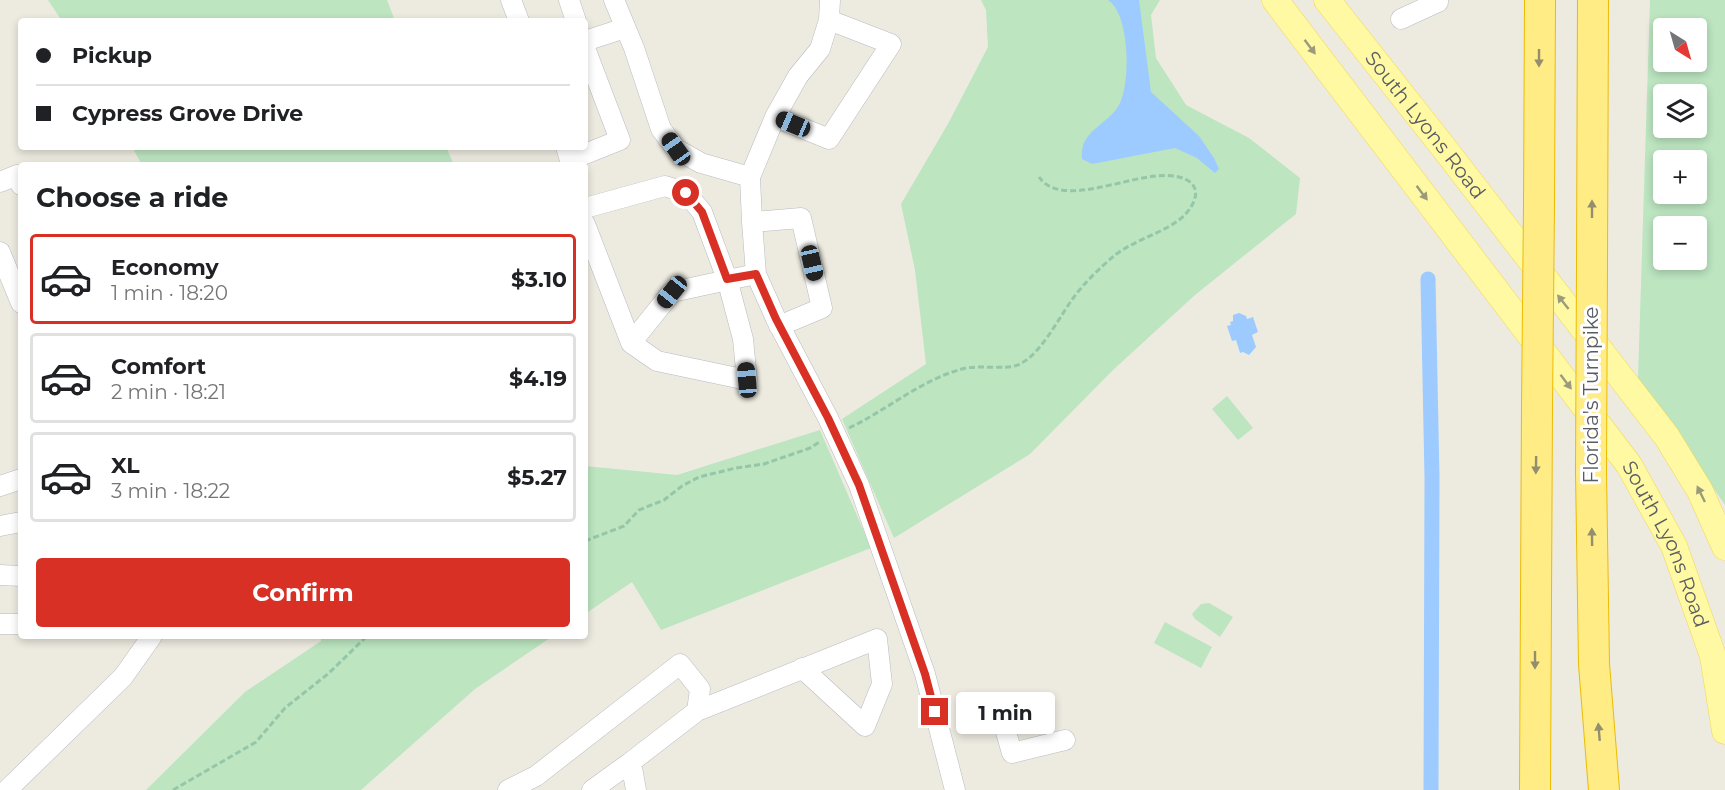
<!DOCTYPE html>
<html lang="en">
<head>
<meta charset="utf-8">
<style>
  body { margin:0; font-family:Montserrat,sans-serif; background:#f2f2f2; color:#202124; height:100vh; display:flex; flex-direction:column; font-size:22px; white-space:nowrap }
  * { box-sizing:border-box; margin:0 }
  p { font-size:20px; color:#757577 }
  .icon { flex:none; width:33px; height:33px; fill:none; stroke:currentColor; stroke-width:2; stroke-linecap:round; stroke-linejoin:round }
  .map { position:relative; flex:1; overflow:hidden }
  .details { position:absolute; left:18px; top:162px; width:570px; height:477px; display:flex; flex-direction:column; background:#fff; border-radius:6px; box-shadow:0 3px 9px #0003 }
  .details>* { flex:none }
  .guide { position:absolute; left:18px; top:18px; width:570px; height:132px; border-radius:6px; box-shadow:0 3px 9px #0003; display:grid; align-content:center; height:132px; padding:0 18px; background:#fff }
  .needle { width:39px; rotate:143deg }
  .fabs { position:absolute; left:1653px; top:18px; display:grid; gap:12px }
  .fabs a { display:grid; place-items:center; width:54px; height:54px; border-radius:6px; background:#fff; box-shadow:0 3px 9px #0003; font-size:30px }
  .end { position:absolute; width:27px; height:27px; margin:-14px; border:8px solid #d93025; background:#fff; box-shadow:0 0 0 3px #fff }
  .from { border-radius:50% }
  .bubble { position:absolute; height:42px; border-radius:6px; background:#fff; box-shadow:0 3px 9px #0003; font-size:20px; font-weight:700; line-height:42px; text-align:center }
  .car { position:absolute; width:18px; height:36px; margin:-18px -9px; border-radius:8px; box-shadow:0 0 4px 2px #0007; background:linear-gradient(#222 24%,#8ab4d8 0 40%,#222 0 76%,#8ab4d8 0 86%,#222 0) }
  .guide b { display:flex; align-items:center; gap:21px; height:57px; font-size:22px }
  .guide b+b { border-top:2px solid #e0e0e0 }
  .guide i { width:15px; height:15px; background:#202124 }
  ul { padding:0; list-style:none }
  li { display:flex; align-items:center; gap:18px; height:90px; margin:0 12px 9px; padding:0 6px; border:3px solid #e0e0e0; border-radius:6px }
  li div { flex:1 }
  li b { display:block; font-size:22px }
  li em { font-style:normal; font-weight:700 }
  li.on { border-color:#d93025 }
  li>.icon { width:54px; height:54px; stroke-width:1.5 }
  h2 { padding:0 18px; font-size:27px; line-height:72px }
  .primary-button { display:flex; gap:12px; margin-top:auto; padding:12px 18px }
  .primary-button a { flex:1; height:69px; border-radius:6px; background:#d93025; color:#fff; font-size:24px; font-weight:700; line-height:69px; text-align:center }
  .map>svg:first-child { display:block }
</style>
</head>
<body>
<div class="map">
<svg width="1725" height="790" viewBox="0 0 1725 790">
  <rect width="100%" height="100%" fill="#edebe0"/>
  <!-- green -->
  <path fill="#bce5c0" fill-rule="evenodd" d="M48,0H387L395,21H62Z
    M981,0H1160L1151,15L1156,58L1186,105L1249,138L1300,178L1296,214L1195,295L1113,370L1030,454L894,538L842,419L926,364L915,270L901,204L949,122L988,47L986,10Z
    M1650,0H1725V505L1638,378ZM1664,28H1696V62H1664ZM1664,94H1696V128H1664ZM1664,160H1696V194H1664ZM1664,226H1696V260H1664Z
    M132,147H446L454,165H142Z
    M1227,396L1253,428L1238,440L1212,409Z
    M820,430L871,548L661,630L632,582L585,614V466L677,475Z
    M1209,603L1233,617L1220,637L1195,619L1192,614L1201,604Z
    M1165,622L1212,647L1201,668L1154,643Z
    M321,636H553L475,689L361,790H146L245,692L321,641Z"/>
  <!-- water -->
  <path fill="#9ecbff" d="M1108,0H1139L1151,92L1199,136L1214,158L1219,169L1215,173L1197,158L1175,148L1092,164L1082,159C1079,130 1107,126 1119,105C1131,83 1130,14 1108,0Z
    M1239,313L1246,316L1247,319L1253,317L1258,332L1252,335L1256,347L1249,355L1243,352L1240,353L1236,340L1232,341L1227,326L1231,325L1230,322L1233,321V315Z"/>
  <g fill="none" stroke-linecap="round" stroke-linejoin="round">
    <!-- canal -->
    <path stroke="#9ecbff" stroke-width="15" d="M1428,279L1432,478L1431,790"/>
    <!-- minor casing -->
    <g stroke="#b8bac0" stroke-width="21">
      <path id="minor" d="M511,0L519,21
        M569,0L576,21
        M614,0L634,48L661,129L676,149L701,163L750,177
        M830,0L829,20L820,49L798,76L775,117L750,177L752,222L756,274L776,319L828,418L859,485L925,674L955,790
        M1401,19L1438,2V0
        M585,41L625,28
        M775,117L829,139L891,44L829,20
        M566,147L570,160L620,140L585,48
        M0,182L17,175L21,185
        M585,208L665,186L686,193L702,212L727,279L743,339L747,380L657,361L631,343
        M752,222L801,218L822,308L779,326
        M585,224L631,343L672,292L756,274
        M0,252L21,303
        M0,486L21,479
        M0,526L21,522
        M0,575L21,576
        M0,624H21
        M998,704L1012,753L1065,740
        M7,790L123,677L152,636
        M508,790L536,776L680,664L700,689L697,711
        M592,790L631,762
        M636,790L631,762L697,711L877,639L882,684L865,726L802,668"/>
    </g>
    <!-- major casing -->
    <g stroke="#f3d752" stroke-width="27">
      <g id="major">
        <path id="s1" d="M1275,0L1629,465L1674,546L1713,656L1725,731"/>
        <path id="s2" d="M1327,0L1444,148L1667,437L1700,491L1725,547"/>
      </g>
    </g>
    <!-- highway casing -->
    <g stroke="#edbb00" stroke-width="32">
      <path id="highway" d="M1539,205L1540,0
        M1592,267L1593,0
        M1591,472L1594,664L1604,790
        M1535,790L1537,407"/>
    </g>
    <!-- path -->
    <path stroke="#95c6a8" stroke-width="3" stroke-dasharray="6 3" stroke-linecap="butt" d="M849,428C887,410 921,380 962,369C979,364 1007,371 1020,364C1042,353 1059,317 1074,297C1085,282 1101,267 1115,255C1135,240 1160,234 1179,220C1191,211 1205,190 1187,180C1151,160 1066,215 1039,177
      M585,541L624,526L639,510L664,500L682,486L699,477L736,468L764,464L810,448L821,441
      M173,790L256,742L285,708L329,673L367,636"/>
    <!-- minor -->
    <use href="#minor" stroke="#fff" stroke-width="20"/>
    <!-- major -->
    <use href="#major" stroke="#fff9a3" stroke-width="26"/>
    <!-- highway -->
    <use href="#highway" stroke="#ffec85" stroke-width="30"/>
    <!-- highway-bridge casing -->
    <g stroke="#edbb00" stroke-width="32" stroke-linecap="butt">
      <path id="highway-bridge" d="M1537,407L1539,205
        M1591,472L1592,267"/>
    </g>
    <!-- highway-bridge -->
    <use href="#highway-bridge" stroke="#ffec85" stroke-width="30"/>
  </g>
  <!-- one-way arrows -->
  <defs><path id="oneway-solid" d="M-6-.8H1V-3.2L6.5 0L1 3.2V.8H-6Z" transform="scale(1.5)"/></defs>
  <g fill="#9b9b7c">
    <use href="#oneway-solid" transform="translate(1310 47) rotate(53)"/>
    <use href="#oneway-solid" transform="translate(1422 193) rotate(53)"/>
    <use href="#oneway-solid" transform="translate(1563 302) rotate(-128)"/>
    <use href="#oneway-solid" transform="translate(1566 382) rotate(53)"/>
    <use href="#oneway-solid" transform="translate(1701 494) rotate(-116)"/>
  </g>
  <g fill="#938e6e">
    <use href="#oneway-solid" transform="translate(1539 58) rotate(90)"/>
    <use href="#oneway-solid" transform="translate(1592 209) rotate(-90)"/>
    <use href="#oneway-solid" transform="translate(1536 465) rotate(91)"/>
    <use href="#oneway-solid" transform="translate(1592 537) rotate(-91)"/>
    <use href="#oneway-solid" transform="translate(1535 660) rotate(90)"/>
    <use href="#oneway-solid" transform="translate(1599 732) rotate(-95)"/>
  </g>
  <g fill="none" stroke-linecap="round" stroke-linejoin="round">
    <!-- route -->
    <path stroke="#d93025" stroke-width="8" d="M686,193L702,212L727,279L756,274L776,319L828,418L859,485L925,674L935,712"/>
  </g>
  <g text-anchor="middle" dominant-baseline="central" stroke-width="6" stroke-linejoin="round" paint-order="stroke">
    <!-- street labels -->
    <g font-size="20" fill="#595c62" stroke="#fff">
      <text stroke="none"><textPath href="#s2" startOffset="159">South Lyons Road</textPath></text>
      <text transform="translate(1591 395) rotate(-90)">Florida's Turnpike</text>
      <text stroke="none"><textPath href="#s1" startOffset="672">South Lyons Road</textPath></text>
    </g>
  </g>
</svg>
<div class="fabs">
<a><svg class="needle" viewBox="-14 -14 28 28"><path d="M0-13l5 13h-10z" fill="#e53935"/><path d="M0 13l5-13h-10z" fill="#757577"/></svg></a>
<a><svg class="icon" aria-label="layers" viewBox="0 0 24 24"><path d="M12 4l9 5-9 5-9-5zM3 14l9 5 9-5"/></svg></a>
<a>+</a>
<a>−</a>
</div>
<i class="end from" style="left:686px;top:193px"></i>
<i class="end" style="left:935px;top:712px"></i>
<div class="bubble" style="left:956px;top:692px;width:99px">1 min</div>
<i class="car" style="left:793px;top:124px;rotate:293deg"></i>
<i class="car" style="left:676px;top:149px;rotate:325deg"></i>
<i class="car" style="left:812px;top:263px;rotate:167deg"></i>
<i class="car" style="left:672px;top:292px;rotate:219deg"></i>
<i class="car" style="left:747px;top:380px;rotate:355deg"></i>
<div class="guide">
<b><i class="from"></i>Pickup</b>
<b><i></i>Cypress Grove Drive</b>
</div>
<section class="details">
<h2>Choose a ride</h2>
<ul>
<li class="on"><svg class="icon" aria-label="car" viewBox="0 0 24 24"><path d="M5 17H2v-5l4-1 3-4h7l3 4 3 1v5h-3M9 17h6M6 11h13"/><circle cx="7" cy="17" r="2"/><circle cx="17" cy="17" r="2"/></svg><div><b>Economy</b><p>1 min · 18:20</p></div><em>$3.10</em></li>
<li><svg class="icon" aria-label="car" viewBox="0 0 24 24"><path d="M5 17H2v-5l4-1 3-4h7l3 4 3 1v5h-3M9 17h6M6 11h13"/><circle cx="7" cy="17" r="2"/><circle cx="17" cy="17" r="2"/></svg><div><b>Comfort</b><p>2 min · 18:21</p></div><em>$4.19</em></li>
<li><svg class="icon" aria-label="car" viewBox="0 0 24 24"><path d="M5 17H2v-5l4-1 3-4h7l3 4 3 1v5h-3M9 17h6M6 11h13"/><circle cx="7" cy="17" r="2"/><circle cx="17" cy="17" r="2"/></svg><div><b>XL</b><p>3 min · 18:22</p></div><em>$5.27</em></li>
</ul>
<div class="primary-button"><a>Confirm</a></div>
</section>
</div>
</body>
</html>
